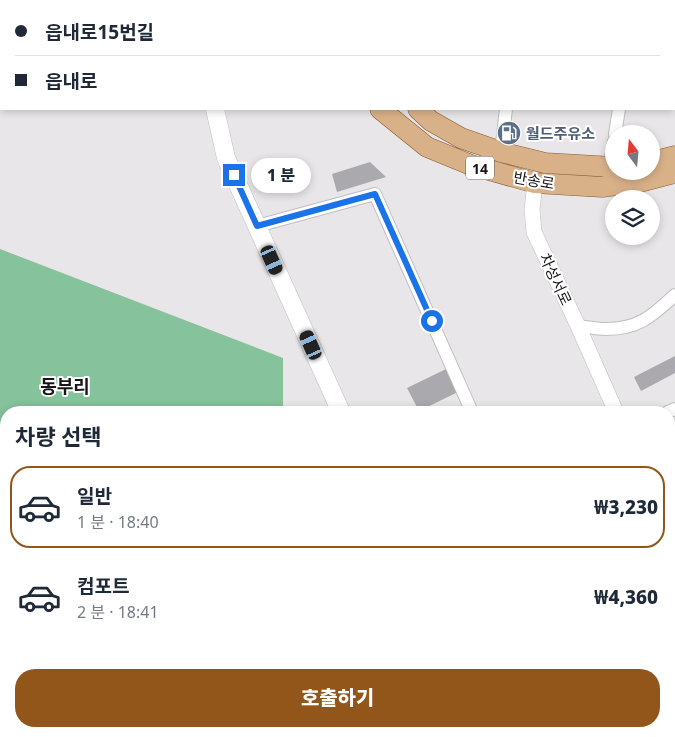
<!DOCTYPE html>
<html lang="ko">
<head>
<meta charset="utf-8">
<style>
  body { margin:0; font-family:"Noto Sans","Noto Sans KR",sans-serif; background:#f6f6f7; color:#1f2937; height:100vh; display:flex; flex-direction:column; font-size:19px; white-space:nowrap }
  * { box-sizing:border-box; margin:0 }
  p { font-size:16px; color:#747a83 }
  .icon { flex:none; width:28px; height:28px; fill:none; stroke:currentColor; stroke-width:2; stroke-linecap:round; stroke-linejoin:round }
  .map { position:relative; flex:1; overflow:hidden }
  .details { position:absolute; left:0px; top:406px; width:675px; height:331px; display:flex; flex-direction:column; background:#fff; border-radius:20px 20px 0 0; box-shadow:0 2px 8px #0003 }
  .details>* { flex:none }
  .hud { position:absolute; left:0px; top:0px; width:675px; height:110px; box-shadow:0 2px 8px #0003; display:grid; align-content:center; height:110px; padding:0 15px; background:#fff }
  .needle { width:32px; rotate:344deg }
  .tools { position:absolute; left:605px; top:125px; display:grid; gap:10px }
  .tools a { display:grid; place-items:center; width:55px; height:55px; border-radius:50%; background:#fff; box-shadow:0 2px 8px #0003; font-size:25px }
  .end { position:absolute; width:22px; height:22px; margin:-11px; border:6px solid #1a73e8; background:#fff; box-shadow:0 0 0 2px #fff }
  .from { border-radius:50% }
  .bubble { position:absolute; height:35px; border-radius:18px; background:#fff; box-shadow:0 2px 8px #0003; font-size:16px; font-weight:800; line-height:35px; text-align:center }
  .car { position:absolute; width:15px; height:30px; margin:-15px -8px; border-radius:6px; box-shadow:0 0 4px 1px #0007; background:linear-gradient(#222 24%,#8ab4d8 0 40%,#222 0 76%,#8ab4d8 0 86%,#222 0) }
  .hud b { display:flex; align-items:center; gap:18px; height:48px; font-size:19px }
  .hud b+b { border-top:1px solid #e0e1e3 }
  .hud i { width:12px; height:12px; background:#1f2937 }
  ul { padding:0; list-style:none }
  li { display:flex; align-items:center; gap:15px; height:82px; margin:0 10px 8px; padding:0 5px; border:2px solid transparent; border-radius:20px }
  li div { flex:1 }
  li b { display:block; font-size:19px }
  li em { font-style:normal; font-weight:800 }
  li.current { border-color:#93561a }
  li>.icon { width:45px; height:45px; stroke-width:1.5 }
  h2 { padding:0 15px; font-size:22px; line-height:60px }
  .action { display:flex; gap:10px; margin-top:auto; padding:10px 15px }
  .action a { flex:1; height:58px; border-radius:20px; background:#93561a; color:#fff; font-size:20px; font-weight:800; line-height:58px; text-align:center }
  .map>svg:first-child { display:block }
</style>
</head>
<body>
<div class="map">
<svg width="675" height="737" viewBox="0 0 675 737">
  <rect width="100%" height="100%" fill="#e9e6e9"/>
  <!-- forest -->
  <path fill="#86c29b" d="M0,249L283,358V412H6V731H285V737H0Z"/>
  <!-- building -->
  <path fill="#aaa9ad" d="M370,162L386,177L337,192L332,174Z
    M675,356V373L641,391L634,377Z
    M446,369L458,392L419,411L407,388Z
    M669,664L675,688V692L669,693Z
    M536,731H584V732L563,737H537Z"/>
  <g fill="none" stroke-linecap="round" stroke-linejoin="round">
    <!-- service casing -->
    <g stroke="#c0bdc1" stroke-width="8">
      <path id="service" d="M648,737L664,733L665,737"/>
    </g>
    <!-- minor casing -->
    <g stroke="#c0bdc1" stroke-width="14">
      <path id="minor" d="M518,1V0
        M638,1V0
        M615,134L619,109
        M501,152L506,109
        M609,167L614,141
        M257,226L375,194L472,412
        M578,326C587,327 597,329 606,329C639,329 652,316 675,295
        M668,412L675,409
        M669,640L675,639"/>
    </g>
    <!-- tertiary casing -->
    <g stroke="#c0bdc1" stroke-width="16">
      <path id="tertiary" d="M535,183L532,210L534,232L578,326L616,412
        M669,531L675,545"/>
    </g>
    <!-- secondary casing -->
    <g stroke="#c0bdc1" stroke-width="19">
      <path id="secondary" d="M191,0V1
        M215,109L226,158L341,412
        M486,731L489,737"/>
    </g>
    <!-- primary casing -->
    <g stroke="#85592e" stroke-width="21">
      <path id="primary" d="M280,0L281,1
        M317,0L318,1
        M380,109L427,147L471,165L535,183L602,187L640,182L675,173
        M418,109L431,121L461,138L501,152L545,163L614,167
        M651,162L675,156"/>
    </g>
    <!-- service -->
    <use href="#service" stroke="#fff" stroke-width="6"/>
    <!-- minor -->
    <use href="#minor" stroke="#fff" stroke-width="12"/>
    <!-- tertiary -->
    <use href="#tertiary" stroke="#fff" stroke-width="15"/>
    <!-- secondary -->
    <use href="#secondary" stroke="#fff" stroke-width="18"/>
    <!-- primary -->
    <use href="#primary" stroke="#d9b189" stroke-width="20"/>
  </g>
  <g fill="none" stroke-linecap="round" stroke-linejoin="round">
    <!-- route -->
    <path stroke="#1a73e8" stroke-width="6" d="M234,175L257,226L375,194L432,321"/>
  </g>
  <!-- icons -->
  <defs>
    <g id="fuel-disc" transform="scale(1.25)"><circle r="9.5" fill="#5c6f8a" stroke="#fff"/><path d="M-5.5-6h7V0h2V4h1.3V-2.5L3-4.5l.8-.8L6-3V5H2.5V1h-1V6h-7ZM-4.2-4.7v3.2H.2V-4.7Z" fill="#fff"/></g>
  </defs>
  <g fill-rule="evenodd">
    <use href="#fuel-disc" x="509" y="133"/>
  </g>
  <g text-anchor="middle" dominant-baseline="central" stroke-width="4" stroke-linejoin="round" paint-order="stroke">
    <!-- shield labels -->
    <rect fill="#fff" stroke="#5d5b5d" stroke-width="1" x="466" y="156.5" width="28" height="23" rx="4"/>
    <g font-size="14" font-weight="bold" fill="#171517">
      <text x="480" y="168">14</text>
    </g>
    <!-- service labels -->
    <g font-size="15" font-weight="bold" fill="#4e5e75" stroke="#fff" text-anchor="start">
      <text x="526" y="133">월드주유소</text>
    </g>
    <!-- street labels -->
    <g font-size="15" fill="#171517" stroke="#fff">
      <text transform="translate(534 180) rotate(10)">반송로</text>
      <text transform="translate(556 279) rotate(65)">차성서로</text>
    </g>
    <!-- quarter labels -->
    <g font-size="18" font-weight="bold" fill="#171517" stroke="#fff">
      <text x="65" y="386">동부리</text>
    </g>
  </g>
</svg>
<div class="tools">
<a><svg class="needle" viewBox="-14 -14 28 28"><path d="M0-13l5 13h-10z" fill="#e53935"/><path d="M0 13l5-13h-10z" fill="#747a83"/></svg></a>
<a><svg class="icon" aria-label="layers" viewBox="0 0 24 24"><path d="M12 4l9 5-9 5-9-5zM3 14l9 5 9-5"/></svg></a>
</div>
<i class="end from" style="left:432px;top:321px"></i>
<i class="end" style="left:234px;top:175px"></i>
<div class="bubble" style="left:251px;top:158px;width:60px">1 분</div>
<i class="car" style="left:272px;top:260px;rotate:156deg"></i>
<i class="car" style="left:311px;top:345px;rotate:336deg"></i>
<div class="hud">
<b><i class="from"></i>읍내로15번길</b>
<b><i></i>읍내로</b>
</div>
<section class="details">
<h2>차량 선택</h2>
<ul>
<li class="current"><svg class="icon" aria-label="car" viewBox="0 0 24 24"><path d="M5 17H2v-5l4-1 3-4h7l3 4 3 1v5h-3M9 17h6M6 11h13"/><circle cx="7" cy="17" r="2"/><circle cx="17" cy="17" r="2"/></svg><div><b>일반</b><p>1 분 · 18:40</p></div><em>₩3,230</em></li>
<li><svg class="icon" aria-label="car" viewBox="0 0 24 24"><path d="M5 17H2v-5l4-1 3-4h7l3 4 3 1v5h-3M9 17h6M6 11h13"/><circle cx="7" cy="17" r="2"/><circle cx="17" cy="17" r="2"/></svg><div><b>컴포트</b><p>2 분 · 18:41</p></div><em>₩4,360</em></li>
</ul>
<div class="action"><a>호출하기</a></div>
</section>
</div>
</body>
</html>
